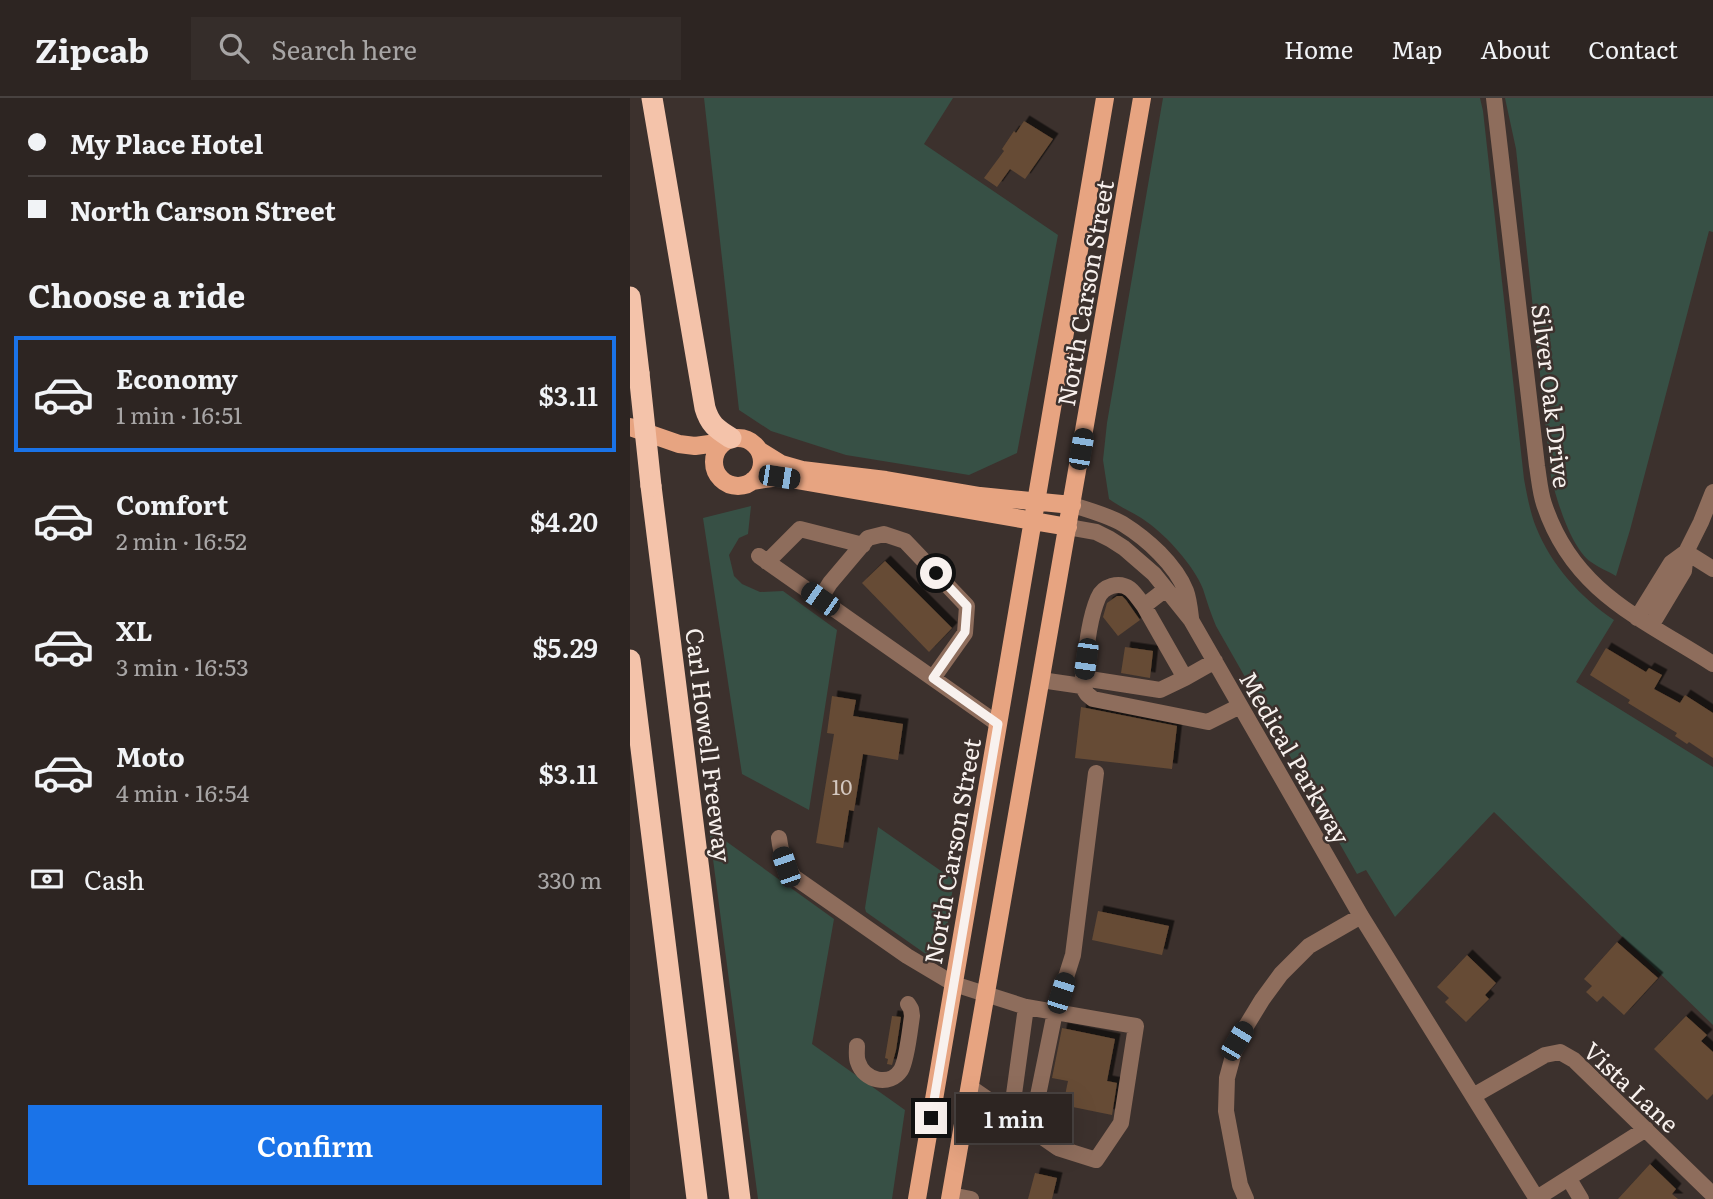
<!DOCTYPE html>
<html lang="en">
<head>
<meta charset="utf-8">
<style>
  body { margin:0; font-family:Literata,serif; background:#352d2a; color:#f1f3f6; height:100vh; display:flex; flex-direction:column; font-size:26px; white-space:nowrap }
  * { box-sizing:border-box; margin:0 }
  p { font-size:23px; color:#a7a5a5 }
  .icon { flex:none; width:38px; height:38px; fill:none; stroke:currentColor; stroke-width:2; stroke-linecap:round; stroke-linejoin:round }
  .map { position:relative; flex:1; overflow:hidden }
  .sheet { display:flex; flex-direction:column; background:#2d2522; width:630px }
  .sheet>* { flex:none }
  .banner { display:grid; align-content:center; height:154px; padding:0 28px; background:#2d2522 }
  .end { position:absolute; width:32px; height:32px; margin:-16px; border:9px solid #f8f1ee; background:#111; box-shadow:0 0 0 4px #111 }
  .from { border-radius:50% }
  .bubble { position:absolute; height:49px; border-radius:0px; background:#2d2522; box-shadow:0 7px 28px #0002,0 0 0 2px #484240; font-size:23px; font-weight:600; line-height:49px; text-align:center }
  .car { position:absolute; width:21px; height:42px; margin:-21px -10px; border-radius:9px; box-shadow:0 0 5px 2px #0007; background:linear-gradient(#222 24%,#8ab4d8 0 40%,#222 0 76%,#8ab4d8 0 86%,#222 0) }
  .banner b { display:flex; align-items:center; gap:24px; height:66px; font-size:26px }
  .banner b+b { border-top:2px solid #484240 }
  .banner i { width:18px; height:18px; background:#f1f3f6 }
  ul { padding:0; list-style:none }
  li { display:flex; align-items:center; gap:21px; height:116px; margin:0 14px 10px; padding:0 14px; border:4px solid transparent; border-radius:0px }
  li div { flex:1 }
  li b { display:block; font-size:26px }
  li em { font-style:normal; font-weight:600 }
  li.on { border-color:#1a73e8 }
  li>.icon { width:63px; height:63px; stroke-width:1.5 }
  h2 { padding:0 28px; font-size:32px; line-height:84px }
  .pay { display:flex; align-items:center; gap:18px; height:77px; padding:0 28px; font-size:26px }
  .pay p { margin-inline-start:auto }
  .primary-button { display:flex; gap:14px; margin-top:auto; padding:14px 28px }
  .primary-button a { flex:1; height:80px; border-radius:0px; background:#1a73e8; color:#fff; font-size:28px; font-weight:600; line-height:80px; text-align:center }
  header { display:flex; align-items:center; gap:42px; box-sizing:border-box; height:98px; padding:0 35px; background:#2d2522; border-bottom:2px solid #484240 }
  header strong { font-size:33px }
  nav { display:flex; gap:38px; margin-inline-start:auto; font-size:24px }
  .search { width:490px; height:63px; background:#352d2a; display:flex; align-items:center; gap:18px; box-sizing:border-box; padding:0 24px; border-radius:0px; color:#a7a5a5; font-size:26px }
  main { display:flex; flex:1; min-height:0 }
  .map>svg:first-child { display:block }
</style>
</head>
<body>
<header>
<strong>Zipcab</strong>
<div class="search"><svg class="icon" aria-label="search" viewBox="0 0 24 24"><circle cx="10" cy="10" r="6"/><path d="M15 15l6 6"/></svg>Search here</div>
<nav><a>Home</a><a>Map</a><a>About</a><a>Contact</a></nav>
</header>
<main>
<section class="sheet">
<div class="banner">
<b><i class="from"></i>My Place Hotel</b>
<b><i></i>North Carson Street</b>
</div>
<h2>Choose a ride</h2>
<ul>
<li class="on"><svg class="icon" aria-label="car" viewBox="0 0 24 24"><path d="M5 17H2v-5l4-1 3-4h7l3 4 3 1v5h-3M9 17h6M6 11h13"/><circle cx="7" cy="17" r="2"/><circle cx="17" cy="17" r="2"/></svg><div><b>Economy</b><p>1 min · 16:51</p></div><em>$3.11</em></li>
<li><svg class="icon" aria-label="car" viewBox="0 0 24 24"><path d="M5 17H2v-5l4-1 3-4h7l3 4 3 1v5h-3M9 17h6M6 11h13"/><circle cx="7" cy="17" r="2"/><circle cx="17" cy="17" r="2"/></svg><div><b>Comfort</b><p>2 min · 16:52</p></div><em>$4.20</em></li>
<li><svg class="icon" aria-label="car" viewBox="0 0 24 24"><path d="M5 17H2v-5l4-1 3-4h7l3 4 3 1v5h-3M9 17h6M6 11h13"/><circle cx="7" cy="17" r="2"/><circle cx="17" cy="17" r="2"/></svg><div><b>XL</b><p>3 min · 16:53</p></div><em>$5.29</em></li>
<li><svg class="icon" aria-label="car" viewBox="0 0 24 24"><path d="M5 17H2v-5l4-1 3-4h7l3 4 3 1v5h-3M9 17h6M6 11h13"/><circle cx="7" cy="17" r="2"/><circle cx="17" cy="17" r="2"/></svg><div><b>Moto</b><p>4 min · 16:54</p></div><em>$3.11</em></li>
</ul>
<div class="pay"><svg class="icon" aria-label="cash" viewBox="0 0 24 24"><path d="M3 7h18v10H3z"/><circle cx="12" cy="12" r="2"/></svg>Cash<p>330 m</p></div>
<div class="primary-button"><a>Confirm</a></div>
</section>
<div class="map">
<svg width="1083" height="1101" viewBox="0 0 1083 1101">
  <defs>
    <filter id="shadow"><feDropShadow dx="5.5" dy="-5.5" stdDeviation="0" flood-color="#0009"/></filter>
  </defs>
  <rect width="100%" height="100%" fill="#3c312d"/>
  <!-- green -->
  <path fill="#375045" d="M74,0H323L294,46L428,137L387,355L339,377L216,357L141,333L109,312Z
    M533,0H850L853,13L894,381C897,397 900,414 906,429C921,467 951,500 984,522L946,584L1083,669V927L864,714L765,819L736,772L727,776L586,528C581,516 577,504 573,491C564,468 537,438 517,424C505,415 491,410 479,401L473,362L477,325Z
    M875,0H1083V134L1079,133L1000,432L986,478C978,473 969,470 961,464C941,450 927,403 921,379L886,51Z
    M121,408L118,436L109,440L99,457L104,478L112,486L130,494L153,493L207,532L179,712L112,676L73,420Z
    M248,729L324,782L314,850L300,859L236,814L235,810Z
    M79,731L204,821L182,946L275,1012L262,1101H128Z"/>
  <!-- building -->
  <path fill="#664b35" filter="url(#shadow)" d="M394,23L423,41L395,81L380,71L367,89L354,80L374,53L372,51L384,33L386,35Z
    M255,463L322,530L299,554L232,485Z
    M487,498H492L496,502L510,522L488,538L473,519L477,505Z
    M495,549L523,553L520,580L491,575Z
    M976,550L1016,574L1019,570L1032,577L1024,591L1050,605L1055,597L1083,615V660L1059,644L1057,646L1045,638L1047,635L998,605L1000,602L960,577Z
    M202,598L226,602L223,618L273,626L268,662L233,656L224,713L219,712L213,750L186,745L204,636L197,635Z
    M451,609L547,628L542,671L445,660Z
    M468,813L539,828L532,857L462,842Z
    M987,844L1028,880L994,917L973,898L967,904L956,894L962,888L954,881Z
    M837,857L866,885L855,897L859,901L836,924L815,904L819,900L807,889Z
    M262,918L271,919L266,952L262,967L257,966L258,961L255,960Z
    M1056,918L1077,937L1071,943L1083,954V996L1077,1002L1024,951Z
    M432,930L485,941L477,983L487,985L482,1017L433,1007L438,983L422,980Z
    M1020,1066L1046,1091L1042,1096L1048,1101H988Z
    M405,1075L427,1080L422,1101H398Z"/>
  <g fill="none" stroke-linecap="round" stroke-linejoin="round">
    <!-- minor -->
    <path stroke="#8e6d5c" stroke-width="16" d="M864,0L907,368C909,380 910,394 914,406C943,494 1011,520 1083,566
      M442,407C459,412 477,417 493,426C517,441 545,466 556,493C559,501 560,511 561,520
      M438,429L466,434L480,441L494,450L524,476L561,522L731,818L907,1101
      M1056,454L1083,471
      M129,458L368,626
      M137,464L170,431L233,447
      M190,501L200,485L238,440L254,436L275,443L337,508L335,535L303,580
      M514,508L555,580L585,563
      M1007,520L1041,465L1056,454
      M1021,528L1054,473L1056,454L1071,424L1083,394
      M453,580L530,592L555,580
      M411,582L452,588C456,561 457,526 468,500C473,488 489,483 500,491C505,495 510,503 514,508L536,491
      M452,588L457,596L463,601L578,624L610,608
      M149,740C151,755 154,766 164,779L277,858L324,886L396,909L506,928L491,1025L466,1062L428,1050L340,989
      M227,948C227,953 226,959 228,964C234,983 260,989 271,972C277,962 280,931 282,918L281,911L278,906
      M843,998L915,957L930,954L944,962L1083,1097
      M381,1018L396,909
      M401,1032L425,914L443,857L466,675
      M939,1081L951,1101
      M321,1097L341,1101
      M907,1100L1016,1031
      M616,1101L610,1087L596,1013L597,980L607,943L632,902L651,876L679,848L731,818"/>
    <!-- major -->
    <path stroke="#e7a481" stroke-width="18" d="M0,329L49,346L65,348L94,344
      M84 364a24 24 0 1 1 48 0a24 24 0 1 1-48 0Z
      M130,353L151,366L172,372L256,382L350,398L442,407
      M122,383L149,379L438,429
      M287,1101L475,0
      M320,1101L512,0"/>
    <!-- highway -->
    <path stroke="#f4c3aa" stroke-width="21" d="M22,0L75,310C80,327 87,331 101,340
      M0,199L9,275
      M21,388L110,1101
      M0,562L67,1101"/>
    <!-- highway-bridge -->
    <path stroke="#f4c3aa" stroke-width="21" d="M9,275L21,388"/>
  </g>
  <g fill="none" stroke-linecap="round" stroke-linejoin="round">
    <!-- route -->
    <path stroke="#f8f1ee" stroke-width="9" d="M301,1020L368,626L303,580L335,534L337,508L306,475"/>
  </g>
  <g text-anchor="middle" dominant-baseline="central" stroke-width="5" stroke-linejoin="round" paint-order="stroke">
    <!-- number labels -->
    <g font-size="21" fill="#d4c8c0">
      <text x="212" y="687">10</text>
    </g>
    <!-- street labels -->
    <g font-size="24" fill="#f8f1ee" stroke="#3c312d">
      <text transform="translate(454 195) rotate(-80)">North Carson Street</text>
      <text transform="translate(923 298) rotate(83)">Silver Oak Drive</text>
      <text transform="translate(80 647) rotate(83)">Carl Howell Freeway</text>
      <text transform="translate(666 659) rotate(60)">Medical Parkway</text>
      <text transform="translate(321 753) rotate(-80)">North Carson Street</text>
      <text transform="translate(1002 988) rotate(43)">Vista Lane</text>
    </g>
  </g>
</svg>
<i class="end from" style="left:306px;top:475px"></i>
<i class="end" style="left:301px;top:1020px"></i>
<div class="bubble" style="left:326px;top:996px;width:116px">1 min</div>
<i class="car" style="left:451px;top:351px;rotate:10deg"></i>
<i class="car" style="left:149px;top:379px;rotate:99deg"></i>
<i class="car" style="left:190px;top:501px;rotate:305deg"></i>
<i class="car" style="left:456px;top:561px;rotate:188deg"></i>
<i class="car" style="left:156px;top:769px;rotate:341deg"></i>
<i class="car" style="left:431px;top:895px;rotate:18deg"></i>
<i class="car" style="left:607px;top:943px;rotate:31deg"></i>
</div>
</main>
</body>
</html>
